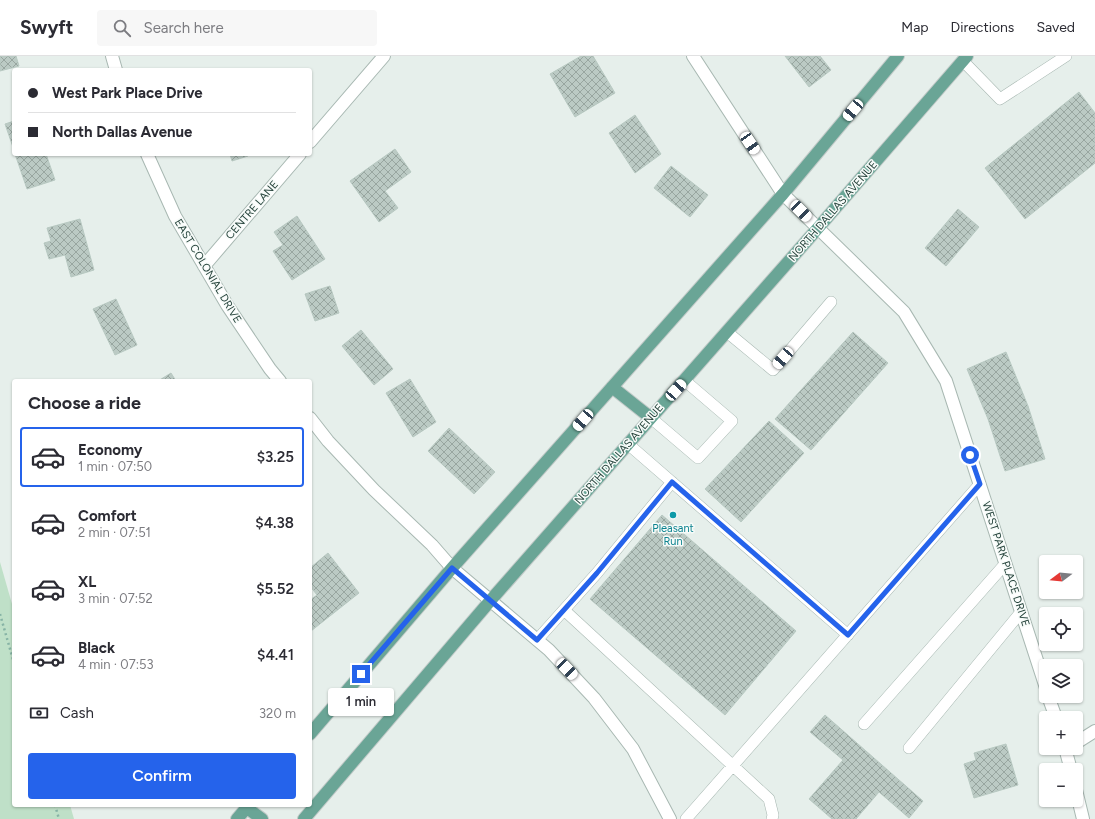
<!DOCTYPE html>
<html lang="en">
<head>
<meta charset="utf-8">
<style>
  body { margin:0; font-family:Figtree,sans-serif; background:#f7f7f7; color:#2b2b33; height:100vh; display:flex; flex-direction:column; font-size:15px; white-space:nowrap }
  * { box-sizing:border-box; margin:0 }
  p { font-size:13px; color:#7c7c81 }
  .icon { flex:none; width:22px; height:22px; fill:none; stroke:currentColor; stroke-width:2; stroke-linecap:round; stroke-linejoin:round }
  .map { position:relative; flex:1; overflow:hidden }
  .panel { position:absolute; left:12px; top:323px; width:300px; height:428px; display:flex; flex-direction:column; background:#fff; border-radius:4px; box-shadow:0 1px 3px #0004 }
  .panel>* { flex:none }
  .banner { position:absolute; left:12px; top:12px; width:300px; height:88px; border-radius:4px; box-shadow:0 1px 3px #0004; display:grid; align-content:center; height:88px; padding:0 16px; background:#fff }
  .needle { width:26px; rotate:254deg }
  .tools { position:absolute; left:1039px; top:499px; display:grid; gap:8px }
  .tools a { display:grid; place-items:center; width:44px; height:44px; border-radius:4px; background:#fff; box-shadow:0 1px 3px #0004; font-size:20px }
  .end { position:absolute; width:18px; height:18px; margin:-9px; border:5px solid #2563eb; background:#fff; box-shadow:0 0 0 2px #fff }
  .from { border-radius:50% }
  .bubble { position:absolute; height:28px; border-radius:4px; background:#fff; box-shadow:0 1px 3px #0004; font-size:13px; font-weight:600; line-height:28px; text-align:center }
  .car { position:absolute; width:12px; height:24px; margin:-12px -6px; border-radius:5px; box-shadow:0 0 3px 1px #0007; background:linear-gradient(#fff 24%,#345 0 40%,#fff 0 76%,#345 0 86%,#fff 0) }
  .banner b { display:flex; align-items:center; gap:14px; height:38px; font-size:15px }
  .banner b+b { border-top:1px solid #e1e1e2 }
  .banner i { width:10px; height:10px; background:#2b2b33 }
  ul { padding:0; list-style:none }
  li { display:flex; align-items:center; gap:12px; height:60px; margin:0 8px 6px; padding:0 8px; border:2px solid transparent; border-radius:4px }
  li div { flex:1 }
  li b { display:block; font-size:15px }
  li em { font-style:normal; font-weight:600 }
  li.current { border-color:#2563eb }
  li>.icon { width:36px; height:36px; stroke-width:1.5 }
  h2 { padding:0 16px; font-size:18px; line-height:48px }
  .pay { display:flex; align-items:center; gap:10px; height:44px; padding:0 16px; font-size:15px }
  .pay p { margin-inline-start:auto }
  .cta { display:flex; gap:8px; margin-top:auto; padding:8px 16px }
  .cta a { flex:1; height:46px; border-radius:4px; background:#2563eb; color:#fff; font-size:16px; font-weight:600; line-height:46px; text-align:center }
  header { display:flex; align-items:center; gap:24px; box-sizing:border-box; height:56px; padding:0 20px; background:#fff; border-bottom:1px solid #e1e1e2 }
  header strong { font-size:19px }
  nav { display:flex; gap:22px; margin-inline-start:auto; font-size:14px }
  .search { width:280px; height:36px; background:#f7f7f7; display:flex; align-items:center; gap:10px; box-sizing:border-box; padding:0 14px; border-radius:4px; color:#7c7c81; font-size:15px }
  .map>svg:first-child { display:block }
</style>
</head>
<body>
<header>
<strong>Swyft</strong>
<div class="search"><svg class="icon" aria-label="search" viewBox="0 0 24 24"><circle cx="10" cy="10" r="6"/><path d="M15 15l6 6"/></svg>Search here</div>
<nav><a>Map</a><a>Directions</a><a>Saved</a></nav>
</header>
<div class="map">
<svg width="1095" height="763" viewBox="0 0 1095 763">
  <defs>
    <pattern id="building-cross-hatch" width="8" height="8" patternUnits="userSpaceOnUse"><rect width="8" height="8" fill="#bbcac4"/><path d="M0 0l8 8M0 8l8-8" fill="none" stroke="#98a6a0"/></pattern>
  </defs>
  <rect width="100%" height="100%" fill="#e6efeb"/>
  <!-- park -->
  <path fill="#bfe0c8" d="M0,506L14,555V749H70L74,763H0Z"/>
  <!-- building -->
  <path fill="url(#building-cross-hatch)" stroke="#b8c9c2" d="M0,0H16L19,10L0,15Z
    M581,0H593L615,37L575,61L550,18Z
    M785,0H820L831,14L809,31Z
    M1079,36L1095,57V107L1025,163L985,112Z
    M635,59L661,98L635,117L609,77Z
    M14,65V94L5,68Z
    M395,93L411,116L385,135L398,152L379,166L350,125Z
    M15,98H46L55,124L27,133Z
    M230,98H248V100L232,105Z
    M671,110L708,139L690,161L654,132Z
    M958,153L979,171L946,210L925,192Z
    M297,160L325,203L292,224L273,195L283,189L274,176Z
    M80,163L94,214L71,221L65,199L49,203L44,187L51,185L47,172Z
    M330,230L339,257L315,265L305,238Z
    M116,243L137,289L115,299L93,253Z
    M361,274L393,313L374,329L342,290Z
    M853,276L888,307L811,394L775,363Z
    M1006,296L1028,350L1045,403L1005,415L988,363L967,313Z
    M171,317L176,325H158Z
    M410,323L436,366L413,381L386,337Z
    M769,365L804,397L741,466L705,433Z
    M449,372L495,416L474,438L428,395Z
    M662,459L796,575L725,659L590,543Z
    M328,497L359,537L311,575L310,573V544L317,539L310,530V512Z
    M825,659L923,745L909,762L879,736L856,763H832L809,743L843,704L810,676Z
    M1006,688L1018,729L974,742L964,708L976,704L974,697Z"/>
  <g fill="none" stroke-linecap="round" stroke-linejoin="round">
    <!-- lane casing -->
    <g stroke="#a8b8b2" stroke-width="12">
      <path id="lane" d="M963,5L1000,43L1066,0
        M727,276L773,314L831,246
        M651,362L698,402L732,365L684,324
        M628,388L848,579
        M564,554L769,743L773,759L772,763
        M537,584L597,517L672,426
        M864,668L1006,507
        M909,692L1021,556
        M686,763L980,428"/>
    </g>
    <!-- street casing -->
    <g stroke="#a8b8b2" stroke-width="14">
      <path id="street" d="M112,0L116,14
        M693,0L783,138L904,256L946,325L1046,632
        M310,86L384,0
        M147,98L175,160L227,249L270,313L280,325
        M204,210L300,98
        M310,362L328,385L374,434L432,489L452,512L549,594L594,642L633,693L670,763
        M1048,640L1056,662
        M1076,687L1095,675
        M1065,692L1071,714
        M1076,734L1083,763"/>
    </g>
    <!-- primary casing -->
    <g stroke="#c2cac8" stroke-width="14">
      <path id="primary" d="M612,331L651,362
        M310,678L452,512L783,138L898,0
        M247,752L262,763
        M237,763L249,749
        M304,763L490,545L818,172L967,0"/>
    </g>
    <!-- path -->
    <path stroke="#86b3a5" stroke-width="2.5" stroke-dasharray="2 3" stroke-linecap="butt" d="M0,558L14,607
      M55,749L59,763"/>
    <!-- lane -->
    <use href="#lane" stroke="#fff" stroke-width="11"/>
    <!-- street -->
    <use href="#street" stroke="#fff" stroke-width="12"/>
    <!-- primary -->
    <use href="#primary" stroke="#6aa596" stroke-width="12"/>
  </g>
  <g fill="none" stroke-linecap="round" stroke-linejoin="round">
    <!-- route -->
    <path stroke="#2563eb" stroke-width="5" d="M361,618L452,512L537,584L597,517L672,426L848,579L980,428L970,399"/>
  </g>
  <!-- markers -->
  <circle fill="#0f9aa8" stroke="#f7fbf9" stroke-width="1.5" cx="673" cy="459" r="4"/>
  <g text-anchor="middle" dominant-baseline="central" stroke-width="3" stroke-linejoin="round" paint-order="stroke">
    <!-- street labels -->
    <g font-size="11" fill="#24423a" stroke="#f7fbf9">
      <text transform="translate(252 154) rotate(-49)">CENTRE LANE</text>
      <text transform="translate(833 155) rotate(-49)">NORTH DALLAS AVENUE</text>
      <text transform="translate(208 215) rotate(59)">EAST COLONIAL DRIVE</text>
      <text transform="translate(619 398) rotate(-49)">NORTH DALLAS AVENUE</text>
      <text transform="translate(1006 508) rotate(72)">WEST PARK PLACE DRIVE</text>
    </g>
    <!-- culture labels -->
    <g font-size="11" fill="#0d838f" stroke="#f7fbf9">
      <text x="673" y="472">Pleasant<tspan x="673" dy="13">Run</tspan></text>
    </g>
  </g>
</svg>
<div class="tools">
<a><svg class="needle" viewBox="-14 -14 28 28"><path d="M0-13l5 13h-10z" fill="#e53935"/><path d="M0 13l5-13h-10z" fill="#7c7c81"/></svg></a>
<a><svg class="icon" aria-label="locate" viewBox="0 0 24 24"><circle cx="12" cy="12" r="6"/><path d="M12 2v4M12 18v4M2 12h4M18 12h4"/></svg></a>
<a><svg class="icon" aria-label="layers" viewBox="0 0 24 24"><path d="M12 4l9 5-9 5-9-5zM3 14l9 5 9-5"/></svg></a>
<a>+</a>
<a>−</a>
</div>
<i class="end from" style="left:970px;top:399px"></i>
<i class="end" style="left:361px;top:618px"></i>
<div class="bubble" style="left:328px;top:632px;width:66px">1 min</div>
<i class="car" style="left:853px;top:54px;rotate:220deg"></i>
<i class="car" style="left:750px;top:87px;rotate:146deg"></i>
<i class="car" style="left:801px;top:155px;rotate:135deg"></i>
<i class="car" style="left:783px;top:302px;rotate:221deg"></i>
<i class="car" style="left:676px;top:334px;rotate:42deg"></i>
<i class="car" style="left:583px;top:364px;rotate:221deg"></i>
<i class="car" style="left:567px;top:613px;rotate:136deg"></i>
<div class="banner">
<b><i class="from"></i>West Park Place Drive</b>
<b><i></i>North Dallas Avenue</b>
</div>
<section class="panel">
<h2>Choose a ride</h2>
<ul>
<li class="current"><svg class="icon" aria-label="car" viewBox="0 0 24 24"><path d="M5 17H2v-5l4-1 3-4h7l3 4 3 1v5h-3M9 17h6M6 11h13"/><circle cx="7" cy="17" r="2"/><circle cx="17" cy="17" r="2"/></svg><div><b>Economy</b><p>1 min · 07:50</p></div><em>$3.25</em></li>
<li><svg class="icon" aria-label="car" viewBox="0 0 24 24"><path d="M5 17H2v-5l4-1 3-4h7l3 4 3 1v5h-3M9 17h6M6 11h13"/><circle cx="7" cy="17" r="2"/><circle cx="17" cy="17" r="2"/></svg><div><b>Comfort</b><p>2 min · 07:51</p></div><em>$4.38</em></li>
<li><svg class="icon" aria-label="car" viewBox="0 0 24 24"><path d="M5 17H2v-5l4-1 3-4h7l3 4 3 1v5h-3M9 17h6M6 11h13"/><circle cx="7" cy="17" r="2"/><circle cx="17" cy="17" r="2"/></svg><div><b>XL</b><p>3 min · 07:52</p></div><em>$5.52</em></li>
<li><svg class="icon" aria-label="car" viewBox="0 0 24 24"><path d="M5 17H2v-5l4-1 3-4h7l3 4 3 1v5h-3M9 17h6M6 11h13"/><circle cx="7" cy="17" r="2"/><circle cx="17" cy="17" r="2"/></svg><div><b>Black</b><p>4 min · 07:53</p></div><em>$4.41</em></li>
</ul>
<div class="pay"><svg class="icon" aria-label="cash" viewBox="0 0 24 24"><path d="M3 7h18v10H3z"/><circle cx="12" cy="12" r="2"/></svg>Cash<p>320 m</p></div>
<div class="cta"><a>Confirm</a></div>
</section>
</div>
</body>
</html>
